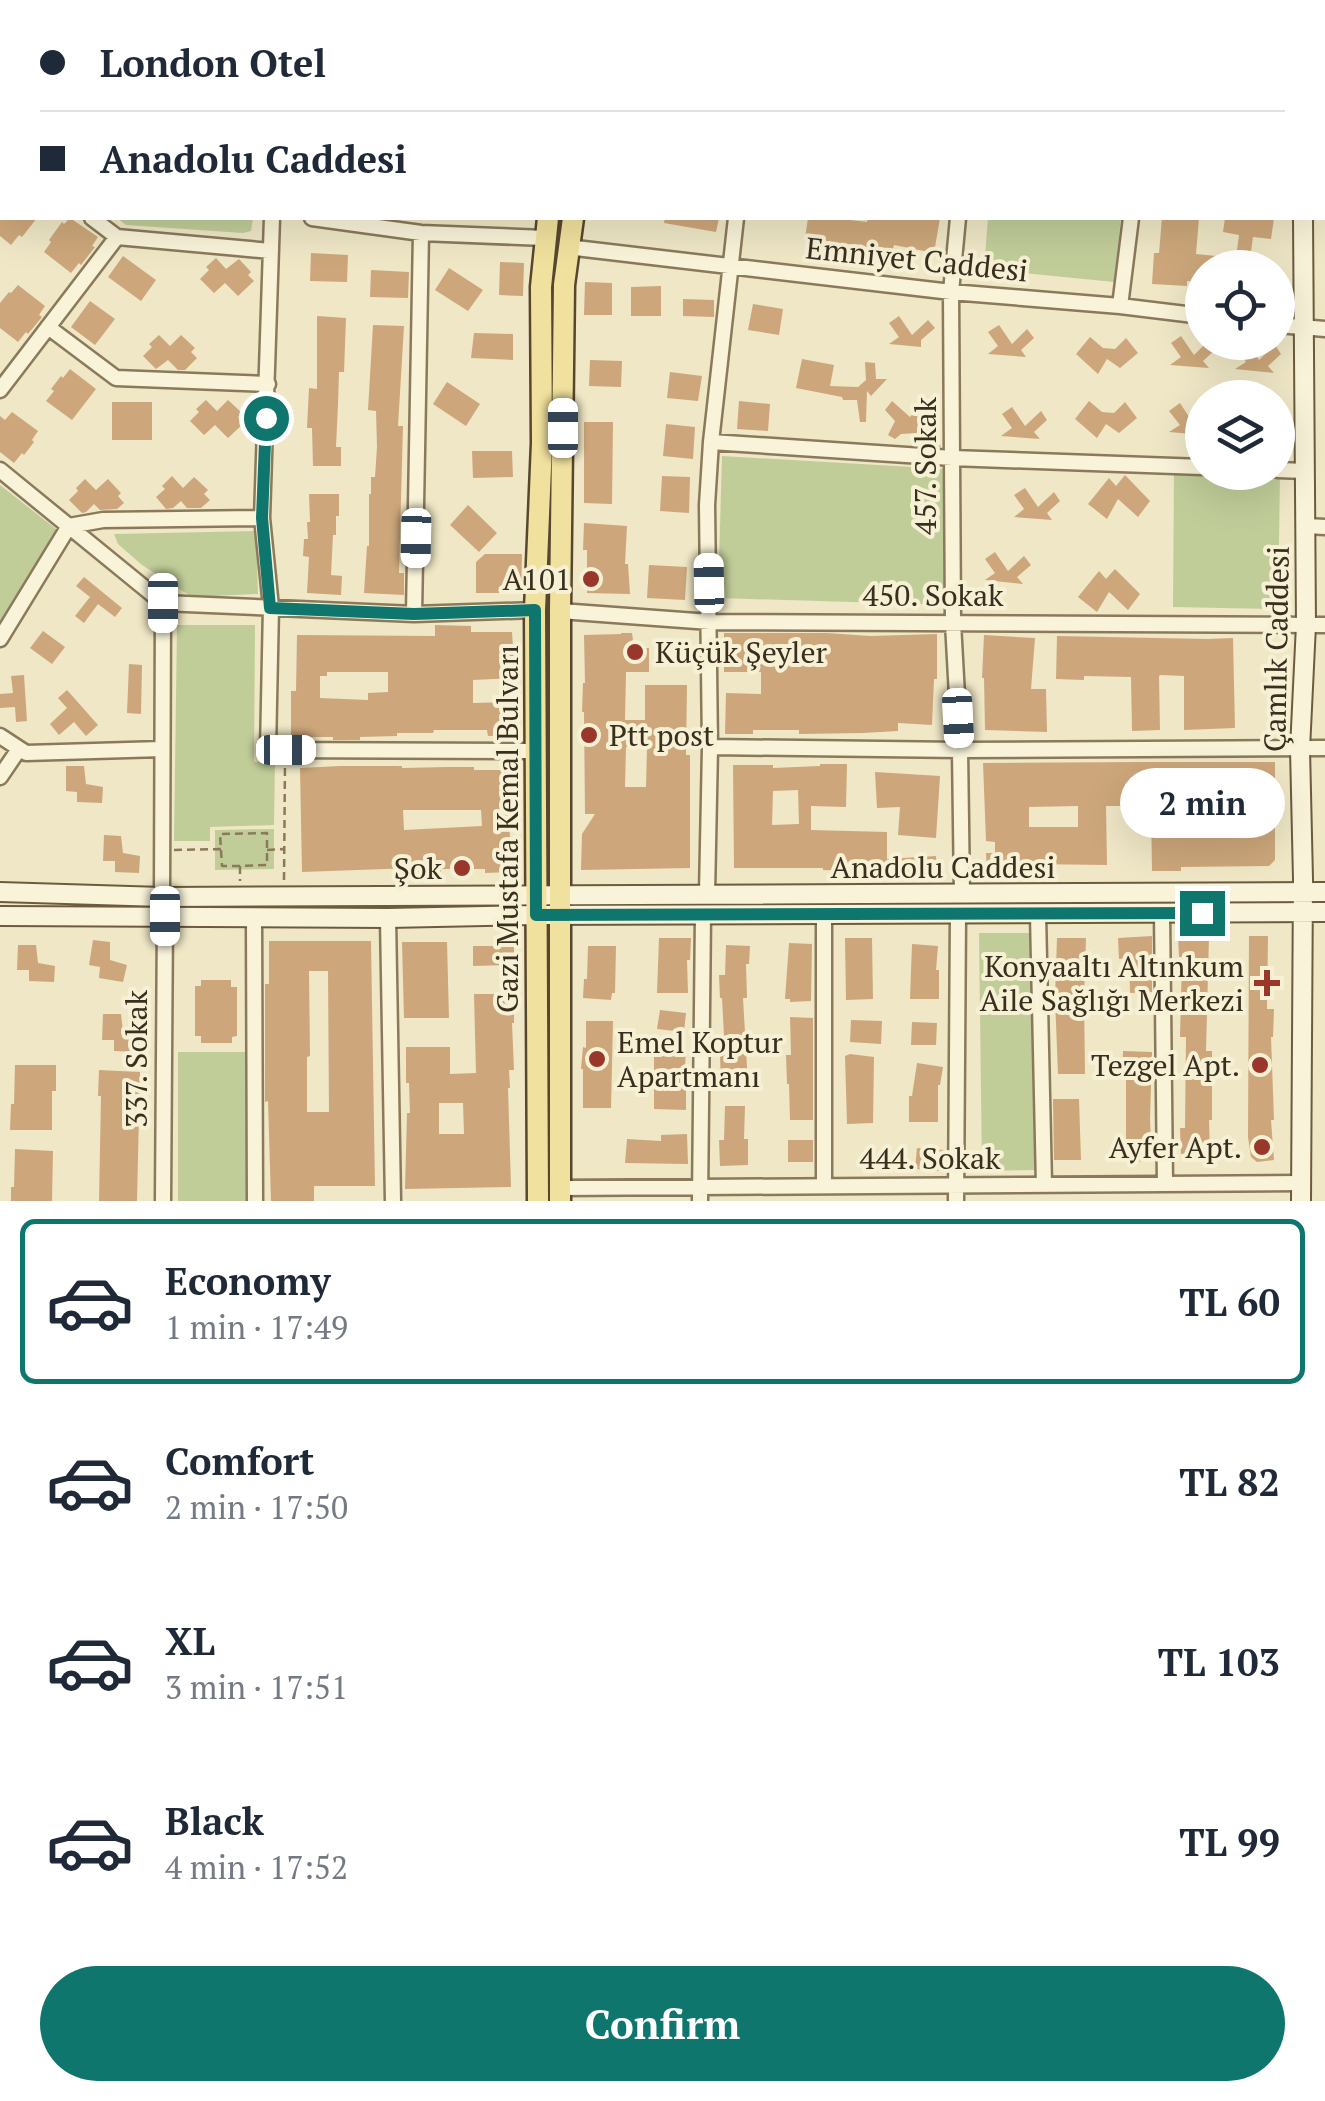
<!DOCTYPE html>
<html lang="en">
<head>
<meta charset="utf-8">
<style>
  body { margin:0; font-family:"PT Serif",serif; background:#f6f6f7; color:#1f2937; height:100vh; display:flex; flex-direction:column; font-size:38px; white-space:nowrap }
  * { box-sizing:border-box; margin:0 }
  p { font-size:32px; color:#747a83 }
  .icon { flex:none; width:55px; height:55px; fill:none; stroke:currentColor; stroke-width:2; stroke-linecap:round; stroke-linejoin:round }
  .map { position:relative; height:1201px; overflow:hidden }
  .details { display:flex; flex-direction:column; background:#fff; flex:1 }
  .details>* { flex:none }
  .top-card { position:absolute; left:0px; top:0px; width:1325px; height:220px; box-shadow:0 10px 40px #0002; display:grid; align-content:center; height:220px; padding:0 40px; background:#fff }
  .controls { position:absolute; left:1185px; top:250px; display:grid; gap:20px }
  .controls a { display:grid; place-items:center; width:110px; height:110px; border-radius:50%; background:#fff; box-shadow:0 10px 40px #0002; font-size:50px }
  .end { position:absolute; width:45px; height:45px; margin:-22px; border:12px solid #0f766e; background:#fff; box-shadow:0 0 0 5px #fff }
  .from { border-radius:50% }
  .bubble { position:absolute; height:70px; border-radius:35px; background:#fff; box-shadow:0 10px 40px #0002; font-size:32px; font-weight:700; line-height:70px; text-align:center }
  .car { position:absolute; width:30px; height:60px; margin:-30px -15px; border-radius:12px; box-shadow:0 0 8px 2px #0007; background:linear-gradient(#fff 24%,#345 0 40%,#fff 0 76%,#345 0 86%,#fff 0) }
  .top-card b { display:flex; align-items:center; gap:35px; height:95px; font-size:38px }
  .top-card b+b { border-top:2px solid #e0e1e3 }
  .top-card i { width:25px; height:25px; background:#1f2937 }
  ul { padding:18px 0 0; list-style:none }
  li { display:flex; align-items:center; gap:30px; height:165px; margin:0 20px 15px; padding:0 20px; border:5px solid transparent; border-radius:15px }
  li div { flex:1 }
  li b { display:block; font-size:38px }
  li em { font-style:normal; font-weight:700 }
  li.selected { border-color:#0f766e }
  li>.icon { width:90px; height:90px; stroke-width:1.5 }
  .action { display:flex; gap:20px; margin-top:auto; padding:20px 40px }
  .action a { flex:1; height:115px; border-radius:60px; background:#0f766e; color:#fff; font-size:40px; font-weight:700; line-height:115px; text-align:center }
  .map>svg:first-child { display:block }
</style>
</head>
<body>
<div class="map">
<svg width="1325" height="1201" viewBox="0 0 1325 1201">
  <rect width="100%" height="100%" fill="#efe7c6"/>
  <!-- green -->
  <path fill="#c1cd99" d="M117,218H116H253L251,231L243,233L126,225Z
    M988,218H1121L1114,282L984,269Z
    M722,456L947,469L948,605L718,598Z
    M1174,471L1280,473L1278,609L1173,607Z
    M0,485L60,532L0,623Z
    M256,531L258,594L192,597L142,565L118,544L114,534Z
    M177,625H255L254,762L275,761L274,825L210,827V841H174Z
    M274,829V869L215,870V830Z
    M979,933H1032L1035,1170L982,1171Z
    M178,1052H246V1201H178Z"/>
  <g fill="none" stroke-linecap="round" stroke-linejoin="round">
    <!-- stream -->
    <path stroke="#6d918c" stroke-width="4" d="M87,2L89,0
      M0,118L2,115"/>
  </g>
  <!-- building -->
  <path fill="#cda77b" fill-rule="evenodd" d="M0,218H37L22,237L19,235L11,245L0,236Z
    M70,218L98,237L92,246L95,247L81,265L79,263L71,273L44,252L51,242L49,240L62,222L64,224Z
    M665,218H719L716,232L664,223Z
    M808,218H833L867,222L868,218H940L934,253L894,245L892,253L863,246L805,238Z
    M1162,218H1199L1196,254L1236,258L1239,235L1223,232L1225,218H1274L1271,239L1253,237L1250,259L1262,260L1261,268H1202V283L1187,281V286L1152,284L1154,253H1159Z
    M311,253L348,255L347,282L310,281Z
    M123,256L156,280L141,301L108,277Z
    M216,258L226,269L239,259L251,272L248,275L254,281L238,296L225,283L214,293L200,279L209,270L206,267Z
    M500,262L524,263L523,296L499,295Z
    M449,268L483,290L468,311L435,290Z
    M371,270L409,272L408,298L370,297Z
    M585,282L612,283V315H584Z
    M18,285L45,306L39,315L42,317L28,334L26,332L18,342L0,328V303L9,292L11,293Z
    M661,286V316H631V287Z
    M683,299L714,300V317L683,316Z
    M90,301L115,319L95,345L71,327Z
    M753,304L783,309L779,335L748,330Z
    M317,316L346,318L344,372H339L338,404L336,447H341V466H313L312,428H307L309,388L317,389Z
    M899,316L912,335L928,320L935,328L921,340V347L889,344L899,337L889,323Z
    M373,325L404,326L398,426H403L399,573H404V595L364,593L367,546H369V494H371V477H375L377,447L376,411L368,410Z
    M999,325L1012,344L1027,329L1034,338L1021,350L1026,357L988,354L998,346L988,332Z
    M474,333L513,334V360L471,358Z
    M159,335L170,346L181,335L195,348L191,352L197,358L185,370H178L168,360L156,369L143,356L152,347L149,344Z
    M1181,336L1194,355L1207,342H1212L1216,349L1203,361L1209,368L1170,365L1181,357L1171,343Z
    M1090,337L1103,348L1115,349L1126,338L1138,353L1120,368L1107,359L1098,374L1076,354Z
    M1244,342H1247L1259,360L1275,345L1281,354L1268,366L1274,373L1235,369L1246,362L1236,348Z
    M802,359L834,365L830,386L858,387L866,380L865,362L875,363L876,379H887L871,396L867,391L866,422H860L857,400H843L842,397L796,388Z
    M590,360L622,361L621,387L589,386Z
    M70,369L96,389L72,420L46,401L54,391L51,389L61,376L63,378Z
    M670,372L702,376L698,401L667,398Z
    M447,382L480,404L466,426L433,404Z
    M206,400L217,411L228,400L242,413L238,417L244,423L228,438L215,425L204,435L190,421L199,412L196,409Z
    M925,400L933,408L923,422L941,447L937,446L917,433L901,434L895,439L888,435L895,421L885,410L892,401L910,417Z
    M739,401L770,404L768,431L737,429Z
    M1089,401L1102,412L1114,413L1125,402L1137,418L1119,433L1106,424L1097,438L1075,419Z
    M112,402H152V440H112Z
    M1180,403L1193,423L1202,413V435L1169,432L1180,425L1169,411Z
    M1012,407L1025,426L1041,411L1047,420L1034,432L1040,439L1001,436L1012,428L1002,414Z
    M12,412L38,431L32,440L34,442L24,455L22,453L14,463L0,452V416L5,420Z
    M584,422H613L612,504L584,503Z
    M666,424L695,427L693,459L663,456Z
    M472,451H512L513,477L473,478Z
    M1125,475L1150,501L1138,517L1118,499L1107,519L1088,504L1109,478L1116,486Z
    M172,476L183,488L194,477L208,490L204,494L210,500L201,508H187L181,501L173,508L166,509L156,497L165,489L162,486Z
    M662,476L690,477L689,513L660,511Z
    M85,479L96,490L108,479L121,493L118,496L124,503L117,509L100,510L94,504L86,512L82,513L69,500L78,491L76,488Z
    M1025,488L1038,507L1054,492L1060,501L1047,513L1052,520L1014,517L1024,509L1014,495Z
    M309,494H339V516H336V535H333L331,575L342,576L341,595L307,593L309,557L303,556L304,539H308L307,522H310Z
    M468,505L497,533L479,552L450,525Z
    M584,523L627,526L625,564H628L630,594L587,593V550H583Z
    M995,552L1008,571L1024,556L1031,565L1017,577L1023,584L985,580L995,573L985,559Z
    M485,554H522L521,593H476V562Z
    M649,565L687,567L685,600L647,598Z
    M1115,569L1140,594L1128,610L1109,592L1097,612L1078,597L1099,571L1106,579Z
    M84,577L122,608L115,617L98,604L84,623L75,616L90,597L76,586Z
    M435,625L471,626V632H512L515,678L473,680V703L515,702L517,735L488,736L487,730H434L433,733H397V736L360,737V740H333V737H291V691H296L297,635L435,636ZM327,672H388V692L368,693V700L320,698V676H327Z
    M43,631L65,647L52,664L30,648Z
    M621,633H632L634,648H649V672H626L625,720H645V685H687L686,755H690V868L581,870L582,834L595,814H585L584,712H582L583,683H585L584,635L621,634ZM626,747H647L646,787H625Z
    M724,633H827L870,636L937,634V679H934L932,725L898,723V731L863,733L799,734V730H753V734H725L726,693L761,694V672H724Z
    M984,635L1035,638L1031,689H1046L1047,732L985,730L984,678H982Z
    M1057,636L1208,639L1233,638L1235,728L1184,730V676L1161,675L1159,676L1160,730L1132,731L1131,677L1084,676V680L1056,679Z
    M129,664L142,665L141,714L127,713Z
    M24,675L27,721L16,722L15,707L0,708V694L13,693L11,676Z
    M67,690L98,725L86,736L74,722L59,735L50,724L67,708L58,698Z
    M1142,762H1275V860L1269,866L1181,867V871H1152L1151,806H1106L1107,865L1031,864L1032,868L987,870L986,853H995V842L986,841L983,763ZM1078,806V827H1029V807Z
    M820,764H847L846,807L811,806V830L887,832V859L936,856L937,875L904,877L903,872L823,870V868H734L733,765H773V768L820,766ZM798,790L799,824L772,825L773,791Z
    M66,766H84L86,784L103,787L102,803L77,802V792L66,791Z
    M340,766H402V768L447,767H474V770H512L513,810H509L511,872L485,873V869H441V872L414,874L413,868L302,872L300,768ZM403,810H481L482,826L404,830Z
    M875,772L940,776L936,838L898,835L900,807L877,808Z
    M104,835L121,836L123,853L140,856L139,873L115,872V861H103Z
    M1152,936V992L1130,993L1129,958L1119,959L1118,938Z
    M1209,936L1206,1051H1212V1120H1209L1210,1153L1181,1154L1180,1128H1185L1186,1037H1180L1182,957H1179L1178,937Z
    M1249,936H1268L1267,1009H1274L1273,1037H1271L1274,1120H1271L1274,1160L1257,1162L1251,1157L1248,1137Z
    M659,938H691L690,960H687L688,993H657Z
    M845,938H872L873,999L846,1000Z
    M1057,938H1086L1084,997L1085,1074H1058L1055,998Z
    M93,940L110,942V960L127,965L123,982L99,978L100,967L89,965Z
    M269,941H371L375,1186H314V1201H271L268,1101L265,1102V984H269ZM309,971H328L329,1112H307V1057L310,1056Z
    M402,942H447L449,1018H404Z
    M789,943L812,944L811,1001L790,1002V999H785Z
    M912,944L938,946L936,970H939V999H910Z
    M18,945H36L38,963L55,966L54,982L29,981V970H17Z
    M726,945L750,946L749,964H746L747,998H743L748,1084L721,1085L720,1055H725V1052H727L729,1037L724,1036L722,998H720L719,975H725Z
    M473,946H514V965L473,966Z
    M588,946H616L615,993H612L611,1000L583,998L584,979H587Z
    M201,980H231V987H237V1036L232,1037V1043H201V1036H195V986H201Z
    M474,994H514V1023H512L514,1070H509L510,1088H508L511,1187L405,1189L407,1113H410L409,1083H406V1047H450V1074L476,1073ZM439,1103H463L464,1134H439Z
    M660,1010L686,1013L684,1032L657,1029Z
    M103,1014H121L123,1032L140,1035L139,1052L114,1051V1040H102Z
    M790,1017L813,1018V1120H790L789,1084H787L786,1055H791Z
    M851,1020L882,1021L881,1044L850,1042Z
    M586,1021H613L611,1108H583V1069H581L583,1047L586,1048Z
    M912,1022L937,1023L936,1045H911Z
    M654,1048L686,1050L684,1083H686V1110L654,1109Z
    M1123,1051L1152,1052L1150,1119L1152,1161L1126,1162V1079H1122Z
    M850,1054L874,1057L873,1123L847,1124L845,1056Z
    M917,1063L943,1067L940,1085H938V1122H909V1096H912Z
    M15,1065H56V1091H52V1130H10L11,1104H14Z
    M99,1070L140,1072L137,1201H99L101,1096H98Z
    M1053,1099H1079L1081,1160H1054Z
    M725,1106H745L744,1139H748V1165L720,1166L719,1140H724Z
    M687,1134L688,1164L625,1163L627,1139L661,1141V1135Z
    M788,1140H813V1162H788Z
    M917,1148L944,1150L942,1171L915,1169Z
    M15,1149L53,1151L52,1201H11V1187H14Z"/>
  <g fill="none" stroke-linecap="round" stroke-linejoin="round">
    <!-- street casing -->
    <g stroke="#8a7a5b" stroke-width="19">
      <path id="street" d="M1,0L4,2
        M262,0L265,2
        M488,0L492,2
        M586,0L590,2
        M108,2L110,0
        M297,2L299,0
        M475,2L477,0
        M854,2V0
        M983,2L984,0
        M1151,2V0
        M0,147L2,143
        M92,218L117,237L271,251
        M272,218L262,518L271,607L268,750L536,751
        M312,218L421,233L544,238
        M958,218L951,292L953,623L960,750L962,895
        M567,247L951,292L1120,306L1202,316
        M1120,306L1131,218
        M1278,325L1325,329
        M48,327L116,378L268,384
        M0,390L117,237
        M711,442L952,458L1202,467
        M0,470L163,603L414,614L535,610
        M1278,470L1305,471
        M1306,526L1325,527
        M560,611L710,622L1325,625
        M414,614L421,233
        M0,639L69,526L103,520L262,518
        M0,736L26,753L162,749
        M710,747L960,750L1325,748
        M0,777L19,749
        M707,894L710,747L707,505L711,442L736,218
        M162,897L163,603
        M1162,913L1165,1184
        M1038,914L1044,1185
        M254,917L255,1201
        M388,918L393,1201
        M824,1186V915
        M560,1188L1300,1183
        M163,1201L165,917
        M700,1201L703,914
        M956,1201L958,915"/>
    </g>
    <!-- secondary casing -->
    <g stroke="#6c5b3e" stroke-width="22">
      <path id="secondary" d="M1301,2L1302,0
        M0,892L162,897L1325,892
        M0,916L388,918L536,915L1325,912
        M1301,1201L1303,879L1300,749L1306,625L1303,218"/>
    </g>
    <!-- primary casing -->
    <g stroke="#58472f" stroke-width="25">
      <path id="primary" d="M638,2L640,0
        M666,2L667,0
        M538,1201L535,610L542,443L541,287L548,218
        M560,1201V611L564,285L573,218"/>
    </g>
    <!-- path -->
    <path stroke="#8a7a5b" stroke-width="2.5" stroke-dasharray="8 5" stroke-linecap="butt" d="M174,850L221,849
      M267,850L283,849
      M240,866H222L220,834L267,833V865L240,866V881
      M284,880L285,763"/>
    <!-- street -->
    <use href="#street" stroke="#f9f3d9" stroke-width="14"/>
    <!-- secondary -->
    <use href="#secondary" stroke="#f9f3d9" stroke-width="18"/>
    <!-- primary -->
    <use href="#primary" stroke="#f1e19e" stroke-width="20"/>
  </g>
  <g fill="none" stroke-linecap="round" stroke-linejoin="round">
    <!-- route -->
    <path stroke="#0f766e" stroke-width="12" d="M266,418L262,518L270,608L414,614L535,610L536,915L1202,913"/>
  </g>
  <!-- markers -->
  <g fill="#9a372b" stroke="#f6f0d5" stroke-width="4">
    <circle cx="591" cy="579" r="10"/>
    <circle cx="635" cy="652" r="10"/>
    <circle cx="589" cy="735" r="10"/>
    <circle cx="462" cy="868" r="10"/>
    <path d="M1262 968h10v10h10v10h-10v10h-10v-10h-10v-10h10z"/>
    <circle cx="597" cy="1059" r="10"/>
    <circle cx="1260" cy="1065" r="10"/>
    <circle cx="1262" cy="1147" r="10"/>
  </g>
  <g text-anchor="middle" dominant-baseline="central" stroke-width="8" stroke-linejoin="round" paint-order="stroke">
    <!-- street labels -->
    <g font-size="30" fill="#3a2f1f" stroke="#f6f0d5">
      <text transform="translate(917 259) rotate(6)">Emniyet Caddesi</text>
      <text transform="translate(925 466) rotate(-90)">457. Sokak</text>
      <text x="933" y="595">450. Sokak</text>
      <text transform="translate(1276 649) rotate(-89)">Çamlık Caddesi</text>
      <text transform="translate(507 829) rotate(-90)">Gazi Mustafa Kemal Bulvarı</text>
      <text x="943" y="867">Anadolu Caddesi</text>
      <text transform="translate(136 1059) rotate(-90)">337. Sokak</text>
      <text x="930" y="1158">444. Sokak</text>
    </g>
    <!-- poi labels -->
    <g font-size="30" fill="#3a2f1f" stroke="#f6f0d5" text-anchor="end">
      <text x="571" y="579">A101</text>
      <text x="655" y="652" text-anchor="start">Küçük Şeyler</text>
      <text x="609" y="735" text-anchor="start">Ptt post</text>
      <text x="442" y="868">Şok</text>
      <text x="1244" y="966">Konyaaltı Altınkum<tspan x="1244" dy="34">Aile Sağlığı Merkezi</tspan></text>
      <text x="617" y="1042" text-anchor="start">Emel Koptur<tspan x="617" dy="34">Apartmanı</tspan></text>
      <text x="1240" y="1065">Tezgel Apt.</text>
      <text x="1242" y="1147">Ayfer Apt.</text>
    </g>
  </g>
</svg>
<div class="controls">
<a><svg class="icon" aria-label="locate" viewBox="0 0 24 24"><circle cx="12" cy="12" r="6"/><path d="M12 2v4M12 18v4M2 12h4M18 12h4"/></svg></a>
<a><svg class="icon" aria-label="layers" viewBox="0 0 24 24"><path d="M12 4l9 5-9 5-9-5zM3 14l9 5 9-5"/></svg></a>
</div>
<i class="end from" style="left:266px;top:418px"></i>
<i class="end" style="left:1202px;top:913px"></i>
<div class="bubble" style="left:1120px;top:768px;width:165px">2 min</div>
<i class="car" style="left:563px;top:428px;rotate:0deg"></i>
<i class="car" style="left:416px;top:538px;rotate:181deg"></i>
<i class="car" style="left:709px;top:583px;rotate:359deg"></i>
<i class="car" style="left:163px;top:603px;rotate:180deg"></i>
<i class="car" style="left:958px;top:718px;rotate:177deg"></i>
<i class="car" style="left:286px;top:750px;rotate:90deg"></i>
<i class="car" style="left:165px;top:916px;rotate:180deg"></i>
<div class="top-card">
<b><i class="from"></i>London Otel</b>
<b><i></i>Anadolu Caddesi</b>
</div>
</div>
<section class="details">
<ul>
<li class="selected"><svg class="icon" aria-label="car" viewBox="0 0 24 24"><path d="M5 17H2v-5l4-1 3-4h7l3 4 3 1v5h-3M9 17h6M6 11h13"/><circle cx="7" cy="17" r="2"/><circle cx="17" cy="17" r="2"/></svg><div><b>Economy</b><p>1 min · 17:49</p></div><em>TL 60</em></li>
<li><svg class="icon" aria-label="car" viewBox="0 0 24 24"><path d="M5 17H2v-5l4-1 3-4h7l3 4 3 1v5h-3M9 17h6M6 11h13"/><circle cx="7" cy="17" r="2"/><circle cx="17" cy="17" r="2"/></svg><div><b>Comfort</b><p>2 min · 17:50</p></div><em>TL 82</em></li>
<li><svg class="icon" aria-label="car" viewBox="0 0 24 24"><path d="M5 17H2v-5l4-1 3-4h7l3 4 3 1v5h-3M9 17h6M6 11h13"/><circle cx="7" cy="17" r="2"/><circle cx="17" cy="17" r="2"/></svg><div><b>XL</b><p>3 min · 17:51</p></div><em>TL 103</em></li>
<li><svg class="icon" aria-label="car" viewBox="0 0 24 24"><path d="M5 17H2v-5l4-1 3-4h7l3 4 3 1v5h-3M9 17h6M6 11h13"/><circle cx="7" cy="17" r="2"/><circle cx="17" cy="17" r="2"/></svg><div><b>Black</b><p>4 min · 17:52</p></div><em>TL 99</em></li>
</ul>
<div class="action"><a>Confirm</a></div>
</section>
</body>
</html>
